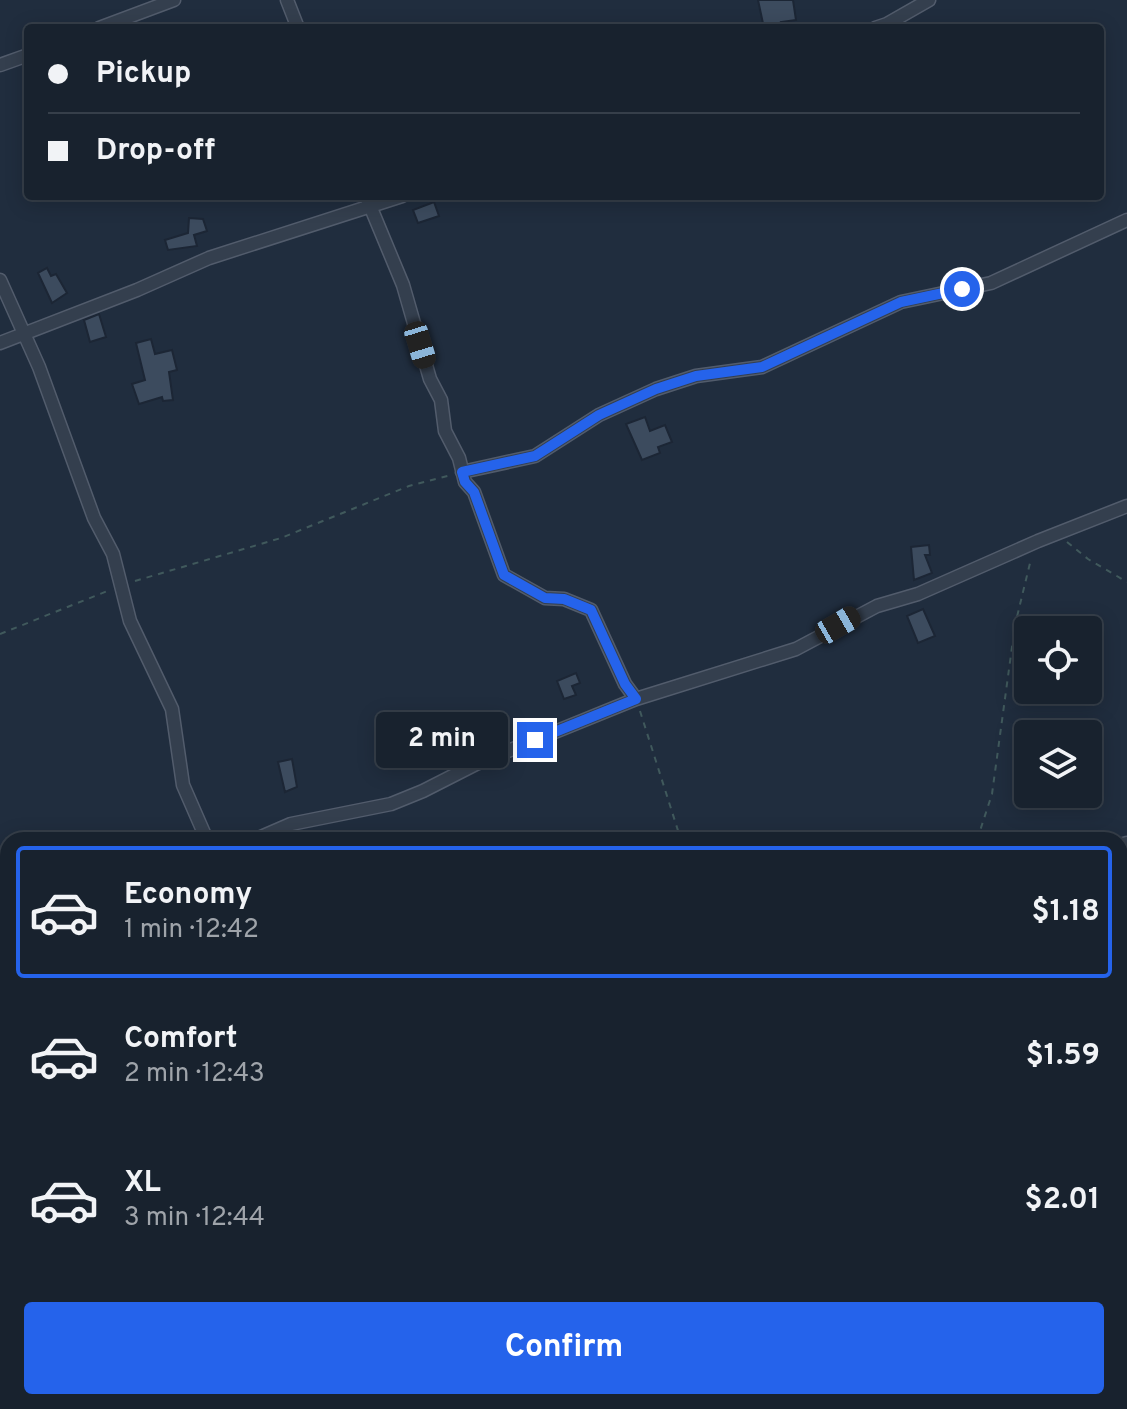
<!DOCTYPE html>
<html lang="en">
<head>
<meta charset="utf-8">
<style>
  body { margin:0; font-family:Overpass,sans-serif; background:#252f3a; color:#f1f3f6; height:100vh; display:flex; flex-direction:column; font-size:30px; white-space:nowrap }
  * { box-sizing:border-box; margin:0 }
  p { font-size:26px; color:#9fa4aa }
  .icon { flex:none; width:44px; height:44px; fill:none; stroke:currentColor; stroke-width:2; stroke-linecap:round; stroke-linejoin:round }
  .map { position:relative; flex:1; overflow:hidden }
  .panel { position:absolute; left:0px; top:832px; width:1128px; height:578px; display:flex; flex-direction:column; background:#18222e; border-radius:24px 24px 0 0; box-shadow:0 4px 20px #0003,0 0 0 2px #363f4a }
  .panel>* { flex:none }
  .banner { position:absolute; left:24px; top:24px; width:1080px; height:176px; border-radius:8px; box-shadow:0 4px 20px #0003,0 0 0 2px #363f4a; display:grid; align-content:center; height:176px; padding:0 24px; background:#18222e }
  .tools { position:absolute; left:1014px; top:616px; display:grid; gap:16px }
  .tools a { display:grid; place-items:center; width:88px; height:88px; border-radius:8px; background:#18222e; box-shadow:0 4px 20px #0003,0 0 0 2px #363f4a; font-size:40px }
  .end { position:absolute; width:36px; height:36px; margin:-18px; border:10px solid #2563eb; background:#fff; box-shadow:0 0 0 4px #fff }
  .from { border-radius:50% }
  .bubble { position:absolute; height:56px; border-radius:8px; background:#18222e; box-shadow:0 4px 20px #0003,0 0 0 2px #363f4a; font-size:26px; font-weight:700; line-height:56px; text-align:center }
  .car { position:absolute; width:24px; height:48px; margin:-24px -12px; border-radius:10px; box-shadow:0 0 6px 2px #0007; background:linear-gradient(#222 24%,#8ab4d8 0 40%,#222 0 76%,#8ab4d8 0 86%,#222 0) }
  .banner b { display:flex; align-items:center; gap:28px; height:76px; font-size:30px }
  .banner b+b { border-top:2px solid #363f4a }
  .banner i { width:20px; height:20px; background:#f1f3f6 }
  ul { padding:14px 0 0; list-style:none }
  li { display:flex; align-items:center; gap:24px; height:132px; margin:0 16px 12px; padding:0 8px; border:4px solid transparent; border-radius:8px }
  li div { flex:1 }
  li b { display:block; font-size:30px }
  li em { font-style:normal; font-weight:700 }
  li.selected { border-color:#2563eb }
  li>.icon { width:72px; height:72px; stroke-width:1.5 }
  .button { display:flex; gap:16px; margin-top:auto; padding:16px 24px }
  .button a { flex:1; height:92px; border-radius:8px; background:#2563eb; color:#fff; font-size:32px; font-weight:700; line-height:92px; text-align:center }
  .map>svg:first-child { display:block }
</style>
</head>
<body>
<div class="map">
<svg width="1127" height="1409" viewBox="0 0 1127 1409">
  <rect width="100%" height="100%" fill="#202d3e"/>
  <!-- building -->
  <path fill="#3c4b5e" stroke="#1c2635" stroke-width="2" d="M758,0H793L796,20L781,22L783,28H764Z
    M434,202L439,216L418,223L413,210Z
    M189,218L203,219L207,231L194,235L197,246L168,250L165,240L188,233Z
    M47,268L51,276L56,274L67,293L52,303L38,273Z
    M99,314L106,337L90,342L84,320Z
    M151,339L155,354L172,350L177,370L169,372L173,400L163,401L162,397L139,404L132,384L145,380L136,343Z
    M645,417L650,431L665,425L672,442L658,447L660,453L642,460L626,424Z
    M929,545L930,555H925L932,573L914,580L911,547Z
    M923,609L935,636L918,643L907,616Z
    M576,673L580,683L572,686L576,695L564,699L557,681Z
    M292,759L297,787L285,792L278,762Z"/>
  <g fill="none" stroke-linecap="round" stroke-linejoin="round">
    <!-- street casing -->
    <g stroke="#525c6c" stroke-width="15">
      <path id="street" d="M287,0L298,28
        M99,28L174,0
        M875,28L887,24L929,0
        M0,65L28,55
        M366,196L403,285L430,379L441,400L445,431L459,458L465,482L474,492L504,575L545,598L564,599L591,610L625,684L636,699
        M0,280L39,367L94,518L113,554L130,621L172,709L183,785L207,840
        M0,343L137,290L209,258L402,196
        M462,472L535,456L599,415L656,389L696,376L762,367L901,302L991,283L1127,220
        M254,840L291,824L391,804L423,791L476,764L636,699L796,649L877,606L918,594L1038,541L1127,506
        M1120,845L1127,843"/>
    </g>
    <!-- path -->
    <path stroke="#40595c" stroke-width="2" stroke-dasharray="6 6" stroke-linecap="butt" d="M1067,542L1088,559L1127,582
      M135,581L281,538L409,486L451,475
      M0,634L110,590
      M640,711L681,840
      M977,840L992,794L1015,625L1031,559
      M0,941L8,938
      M1120,1237L1127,1241
      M220,1402L222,1409
      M643,1402L647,1409
      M836,1409L837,1402"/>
    <!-- street -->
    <use href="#street" stroke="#343f4e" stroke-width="12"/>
  </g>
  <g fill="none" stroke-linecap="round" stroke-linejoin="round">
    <!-- route -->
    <path stroke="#2563eb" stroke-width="10" d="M535,740L636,699L625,684L591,610L564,599L545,598L504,575L474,492L465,482L462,472L535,456L599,415L656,389L696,376L762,367L901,302L962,289"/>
  </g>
</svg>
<div class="tools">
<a><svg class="icon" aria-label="locate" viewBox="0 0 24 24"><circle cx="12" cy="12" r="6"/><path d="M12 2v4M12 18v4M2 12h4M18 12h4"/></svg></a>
<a><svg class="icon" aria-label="layers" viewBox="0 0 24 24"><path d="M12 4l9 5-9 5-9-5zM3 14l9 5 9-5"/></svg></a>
</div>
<i class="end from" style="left:962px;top:289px"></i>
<i class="end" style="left:535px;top:740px"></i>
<div class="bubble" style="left:376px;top:712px;width:132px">2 min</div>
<i class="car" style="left:420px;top:345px;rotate:163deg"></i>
<i class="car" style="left:838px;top:625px;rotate:60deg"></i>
<div class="banner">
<b><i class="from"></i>Pickup</b>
<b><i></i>Drop-off</b>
</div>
<section class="panel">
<ul>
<li class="selected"><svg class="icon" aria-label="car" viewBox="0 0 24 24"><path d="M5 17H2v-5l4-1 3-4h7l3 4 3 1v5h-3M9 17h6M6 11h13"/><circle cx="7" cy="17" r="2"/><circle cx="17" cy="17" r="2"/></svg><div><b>Economy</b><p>1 min · 12:42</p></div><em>$1.18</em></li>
<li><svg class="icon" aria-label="car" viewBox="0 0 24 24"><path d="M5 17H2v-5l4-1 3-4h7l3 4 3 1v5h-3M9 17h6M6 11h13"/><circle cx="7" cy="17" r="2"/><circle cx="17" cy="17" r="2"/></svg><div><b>Comfort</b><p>2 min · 12:43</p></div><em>$1.59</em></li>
<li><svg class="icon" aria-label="car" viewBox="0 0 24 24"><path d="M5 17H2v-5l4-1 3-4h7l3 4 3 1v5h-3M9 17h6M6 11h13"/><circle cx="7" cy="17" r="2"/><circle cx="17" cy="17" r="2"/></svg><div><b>XL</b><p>3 min · 12:44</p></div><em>$2.01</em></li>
</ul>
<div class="button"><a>Confirm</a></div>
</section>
</div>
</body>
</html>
